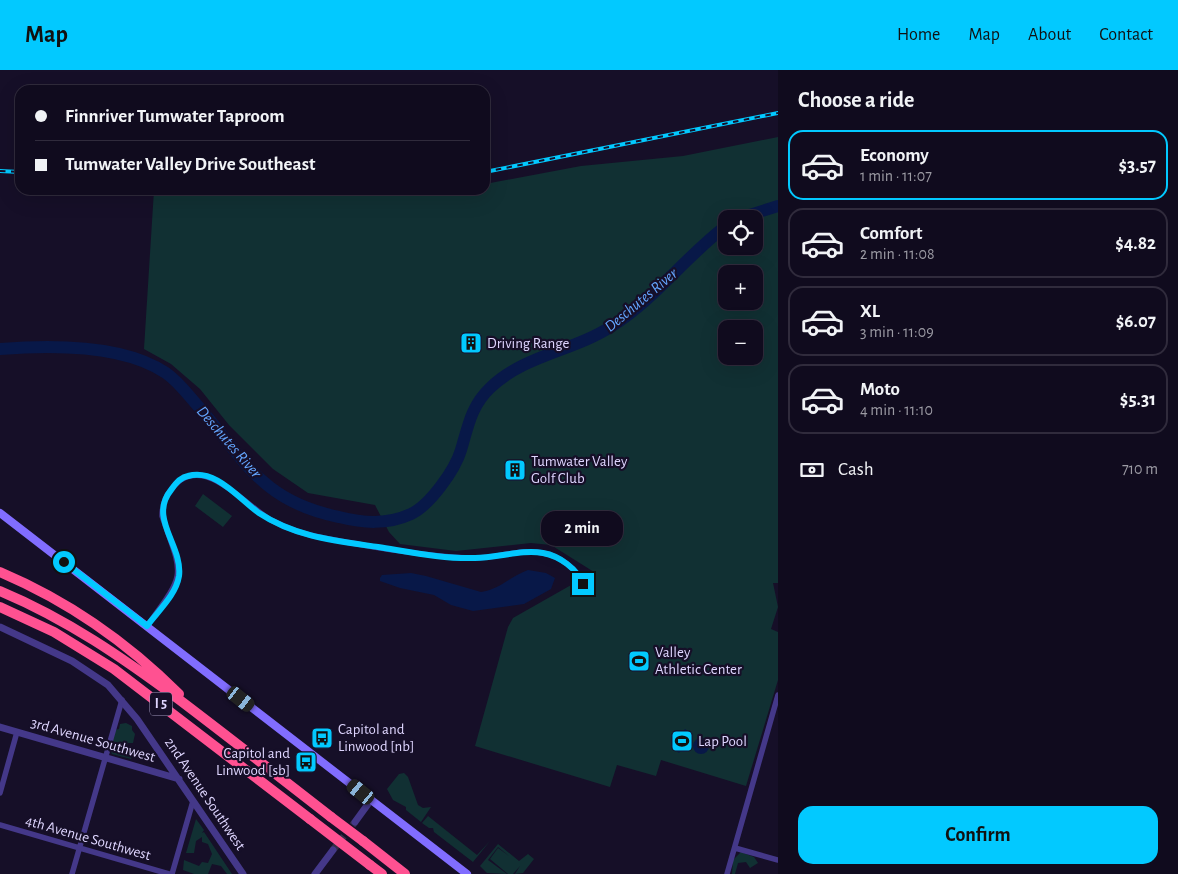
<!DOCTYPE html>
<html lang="en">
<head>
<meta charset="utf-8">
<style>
  body { margin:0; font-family:"Alegreya Sans",sans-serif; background:#1e192b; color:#f1f3f6; height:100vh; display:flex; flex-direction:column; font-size:19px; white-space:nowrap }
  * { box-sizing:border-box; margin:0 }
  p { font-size:16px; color:#9c9ba4 }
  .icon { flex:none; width:28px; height:28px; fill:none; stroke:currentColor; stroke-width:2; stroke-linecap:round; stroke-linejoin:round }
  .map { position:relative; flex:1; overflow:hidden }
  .panel { display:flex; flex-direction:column; background:#100b1e; width:400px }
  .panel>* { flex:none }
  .top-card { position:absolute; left:15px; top:15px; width:475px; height:110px; border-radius:15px; box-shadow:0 5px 20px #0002,0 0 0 1px #302b3c; display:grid; align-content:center; height:110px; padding:0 20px; background:#100b1e }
  .buttons { position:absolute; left:718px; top:140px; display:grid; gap:10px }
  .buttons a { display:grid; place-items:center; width:45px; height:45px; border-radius:10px; background:#100b1e; box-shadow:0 5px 20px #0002,0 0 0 1px #302b3c; font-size:25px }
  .end { position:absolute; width:22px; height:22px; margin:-11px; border:6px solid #02c9ff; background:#111; box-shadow:0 0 0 2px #111 }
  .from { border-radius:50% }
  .bubble { position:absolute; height:35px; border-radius:15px; background:#100b1e; box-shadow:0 5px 20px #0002,0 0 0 1px #302b3c; font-size:16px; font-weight:700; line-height:35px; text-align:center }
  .car { position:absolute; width:15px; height:30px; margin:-15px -8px; border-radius:6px; box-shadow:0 0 4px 1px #0007; background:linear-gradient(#222 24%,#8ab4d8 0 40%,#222 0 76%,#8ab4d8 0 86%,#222 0) }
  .top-card b { display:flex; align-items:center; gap:18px; height:48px; font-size:19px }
  .top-card b+b { border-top:1px solid #302b3c }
  .top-card i { width:12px; height:12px; background:#f1f3f6 }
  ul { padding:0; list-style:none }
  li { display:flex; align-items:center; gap:15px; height:70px; margin:0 10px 8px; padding:0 10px; border:2px solid #302b3c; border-radius:15px }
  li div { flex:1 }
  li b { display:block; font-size:19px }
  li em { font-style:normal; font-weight:700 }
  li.current { border-color:#02c9ff }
  li>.icon { width:45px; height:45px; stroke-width:1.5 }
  h2 { padding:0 20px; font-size:22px; line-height:60px }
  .pay { display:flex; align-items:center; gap:12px; height:55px; padding:0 20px; font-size:19px }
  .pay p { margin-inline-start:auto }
  .action { display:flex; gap:10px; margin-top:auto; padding:10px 20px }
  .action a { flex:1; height:58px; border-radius:15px; background:#02c9ff; color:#111; font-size:20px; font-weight:700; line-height:58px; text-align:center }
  header { display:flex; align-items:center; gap:30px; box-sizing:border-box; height:70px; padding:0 25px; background:#02c9ff; color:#111 }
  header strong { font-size:24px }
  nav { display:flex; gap:28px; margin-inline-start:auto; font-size:18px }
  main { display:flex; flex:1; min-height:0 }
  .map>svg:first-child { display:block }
</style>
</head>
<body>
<header>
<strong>Map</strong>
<nav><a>Home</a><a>Map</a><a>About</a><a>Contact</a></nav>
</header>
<main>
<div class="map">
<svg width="778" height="804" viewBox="0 0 778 804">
  <rect width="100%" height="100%" fill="#160f28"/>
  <!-- green -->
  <path fill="#113033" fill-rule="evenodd" d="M778,67V513H773L778,537L771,559L778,562V610L746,716L661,690L656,706L617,695L610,717L475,676L508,557L513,548L594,502L551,475L531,473L456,481L400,474L389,462L375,435L308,423L273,399L229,355L200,319L171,294L144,279L154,120H485V114L581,96L683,86ZM726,149H754V176H726ZM726,204H754V231H726ZM726,259H754V286H726Z
    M203,424L232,446L223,457L195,436Z
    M126,653L132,656V660L135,664L133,673H128L125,681L129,685H132L131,689L112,684L106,673L114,660L119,659L120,654Z
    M404,703L408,707L418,735L423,738L431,737L421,752L406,740V737L393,730L387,719L399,704Z
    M428,746L477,785L490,771L473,792L434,762L433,758H429L422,753Z
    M196,749L204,760L202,763L204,762L232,804H227L221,796L212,794L208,804H194L183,800L184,790L199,796L202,792L208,793L212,784L208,774L202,772V767L196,771L194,783H186Z
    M498,774L519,791L528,784L534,789L523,803L515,804L520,796L513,804H508L490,789L498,778L509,786L498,777L488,790L507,804L487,803L480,796Z
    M741,782L754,787L758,793L750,798L746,792L738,793L735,804H732L733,790Z"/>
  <!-- water -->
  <path fill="#081848" d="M528,500L546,503L555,508L551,519L524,534L473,541L451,535L434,525L400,518L380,511V508L382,505L411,503L426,506L481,522C499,520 511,506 528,500Z
    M685,659L692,664L679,683L672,677Z
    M693 676a8 8 0 1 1 16 0a8 8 0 1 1-16 0Z"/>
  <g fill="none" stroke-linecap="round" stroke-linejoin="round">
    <!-- river -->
    <path stroke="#081848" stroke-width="12" d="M737,149L778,136
      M0,279C50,275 123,274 166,303C179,312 188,325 198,336C246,391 261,431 339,447C363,453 387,455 411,444C430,435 455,400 461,380C468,357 471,336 490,318C524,285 574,281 612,256C655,229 686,186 726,156"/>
    <!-- tertiary-tunnel -->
    <path stroke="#342d48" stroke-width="7" stroke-dasharray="7 3.5" stroke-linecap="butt" d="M333,780L355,752"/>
    <!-- minor -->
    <path stroke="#443889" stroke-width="5.5" d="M147,556C186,502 184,509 162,446C162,433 167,422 177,413C206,386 246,436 271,450C288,459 306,465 324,468C373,477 422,486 471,488C495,489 520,478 543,483C560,486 577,499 583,514
      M0,723L17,662
      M0,755L169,804
      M735,778L778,790
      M72,804L122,630
      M172,804L193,731
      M727,804L778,625"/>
    <!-- tertiary -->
    <path stroke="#443889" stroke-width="7" d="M0,557L72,591L108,615L137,649L243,804
      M0,657L179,709
      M355,752L371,730
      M315,804L333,780"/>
    <!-- secondary -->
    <path stroke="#816dff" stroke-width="8" d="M0,443L467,804"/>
    <!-- motorway -->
    <path stroke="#ff5191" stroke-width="10" d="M0,502C66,530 128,573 179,624
      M0,521C67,549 123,588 181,631C231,669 281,708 331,747
      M0,537L54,562L114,599L310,749
      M363,771L405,804
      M370,795L382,804"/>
    <!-- rail casing -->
    <g stroke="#02c9ff" stroke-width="4">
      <path id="rail" d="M0,101L20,102
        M485,102L778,43"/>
    </g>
    <!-- rail -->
    <use href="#rail" stroke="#160f28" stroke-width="2" stroke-dasharray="5.5" stroke-linecap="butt"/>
    <!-- motorway-bridge -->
    <path stroke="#ff5191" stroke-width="10" d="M331,747L363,771
      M310,749L370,795"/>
  </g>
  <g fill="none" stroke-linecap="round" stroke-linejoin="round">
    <!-- route -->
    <path stroke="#02c9ff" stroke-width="6" d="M64,492L147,556C158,541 176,525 179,506C183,476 148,448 171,420C175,414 181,407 188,406C216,398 239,429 259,443C295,467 337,471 378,477C410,482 443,489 475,488C497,488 522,479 543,483C560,486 577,499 583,514"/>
  </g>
  <!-- icons -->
  <defs>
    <g id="building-square" transform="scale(1.125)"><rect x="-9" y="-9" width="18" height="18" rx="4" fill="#02c9ff" stroke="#160f28"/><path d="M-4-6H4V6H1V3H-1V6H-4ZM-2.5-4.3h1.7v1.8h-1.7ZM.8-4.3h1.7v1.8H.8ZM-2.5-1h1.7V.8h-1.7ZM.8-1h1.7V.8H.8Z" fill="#111"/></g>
    <g id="stadium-square" transform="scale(1.125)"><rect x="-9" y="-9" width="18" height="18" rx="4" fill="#02c9ff" stroke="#160f28"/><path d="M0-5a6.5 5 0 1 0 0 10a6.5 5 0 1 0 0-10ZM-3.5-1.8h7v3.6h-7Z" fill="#111"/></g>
    <g id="bus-square" transform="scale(1.125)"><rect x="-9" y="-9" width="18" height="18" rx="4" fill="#02c9ff" stroke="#160f28"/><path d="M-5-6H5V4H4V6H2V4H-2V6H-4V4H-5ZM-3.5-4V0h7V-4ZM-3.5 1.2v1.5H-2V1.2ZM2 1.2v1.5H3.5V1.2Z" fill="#111"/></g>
  </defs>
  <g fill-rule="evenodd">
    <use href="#building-square" x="471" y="273"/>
    <use href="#building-square" x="515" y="400"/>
    <use href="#stadium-square" x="639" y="591"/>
    <use href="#bus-square" x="322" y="668"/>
    <use href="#stadium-square" x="682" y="671"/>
    <use href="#bus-square" x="306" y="692"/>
  </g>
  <g text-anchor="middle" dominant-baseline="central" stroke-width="4.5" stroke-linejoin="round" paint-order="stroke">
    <!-- shield labels -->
    <rect fill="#160f28" stroke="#a39abe" stroke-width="1" x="150" y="622.5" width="22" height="23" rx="4"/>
    <g font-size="14" font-weight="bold" fill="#dfd6ff">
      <text x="161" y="634">I 5</text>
    </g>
    <!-- poi labels -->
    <g font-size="15" fill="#dfd6ff" stroke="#160f28" text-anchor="start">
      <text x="487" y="273">Driving Range</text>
      <text x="531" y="391">Tumwater Valley<tspan x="531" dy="17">Golf Club</tspan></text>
      <text x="655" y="582">Valley<tspan x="655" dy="17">Athletic Center</tspan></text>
      <text x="338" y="659">Capitol and<tspan x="338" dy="17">Linwood [nb]</tspan></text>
      <text x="698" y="671">Lap Pool</text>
      <text x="290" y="683" text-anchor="end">Capitol and<tspan x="290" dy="17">Linwood [sb]</tspan></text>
    </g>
    <!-- street labels -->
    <g font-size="15" fill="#dfd6ff" stroke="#160f28">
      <text transform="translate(93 670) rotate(16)">3rd Avenue Southwest</text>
      <text transform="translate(205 724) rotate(56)">2nd Avenue Southwest</text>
      <text transform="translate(88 768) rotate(16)">4th Avenue Southwest</text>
    </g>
    <!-- water labels -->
    <g font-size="16" font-style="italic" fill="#64a6ff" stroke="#160f28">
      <text transform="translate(641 230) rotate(-40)">Deschutes River</text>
      <text transform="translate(229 372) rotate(49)">Deschutes River</text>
    </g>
  </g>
</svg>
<div class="buttons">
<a><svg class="icon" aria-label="locate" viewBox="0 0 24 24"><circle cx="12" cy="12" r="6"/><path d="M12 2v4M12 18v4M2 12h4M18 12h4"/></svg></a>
<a>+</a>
<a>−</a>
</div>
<i class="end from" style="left:64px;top:492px"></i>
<i class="end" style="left:583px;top:514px"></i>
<div class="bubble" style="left:541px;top:441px;width:82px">2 min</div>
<i class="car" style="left:241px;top:629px;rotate:128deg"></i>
<i class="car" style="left:361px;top:722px;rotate:309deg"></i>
<div class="top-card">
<b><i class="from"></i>Finnriver Tumwater Taproom</b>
<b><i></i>Tumwater Valley Drive Southeast</b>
</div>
</div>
<section class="panel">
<h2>Choose a ride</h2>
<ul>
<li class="current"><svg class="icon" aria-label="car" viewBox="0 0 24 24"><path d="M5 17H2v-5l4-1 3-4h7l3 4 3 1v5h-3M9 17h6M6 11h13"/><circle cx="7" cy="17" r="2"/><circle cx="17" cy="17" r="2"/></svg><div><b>Economy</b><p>1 min · 11:07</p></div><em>$3.57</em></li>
<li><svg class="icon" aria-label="car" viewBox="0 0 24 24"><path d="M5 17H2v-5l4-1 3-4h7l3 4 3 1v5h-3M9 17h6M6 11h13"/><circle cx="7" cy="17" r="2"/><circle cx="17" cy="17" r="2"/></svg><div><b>Comfort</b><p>2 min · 11:08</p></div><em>$4.82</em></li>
<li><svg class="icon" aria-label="car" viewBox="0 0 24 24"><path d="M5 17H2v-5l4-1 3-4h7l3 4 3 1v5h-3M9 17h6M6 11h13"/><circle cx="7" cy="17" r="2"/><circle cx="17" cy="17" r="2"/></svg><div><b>XL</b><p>3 min · 11:09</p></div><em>$6.07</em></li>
<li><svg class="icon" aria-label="car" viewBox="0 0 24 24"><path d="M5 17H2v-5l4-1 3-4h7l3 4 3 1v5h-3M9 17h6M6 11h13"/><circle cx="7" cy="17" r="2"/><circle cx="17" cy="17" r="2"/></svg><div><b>Moto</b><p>4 min · 11:10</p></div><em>$5.31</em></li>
</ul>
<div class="pay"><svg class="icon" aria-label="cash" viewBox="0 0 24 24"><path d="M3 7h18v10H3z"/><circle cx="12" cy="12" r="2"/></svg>Cash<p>710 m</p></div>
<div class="action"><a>Confirm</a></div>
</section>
</main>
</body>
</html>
